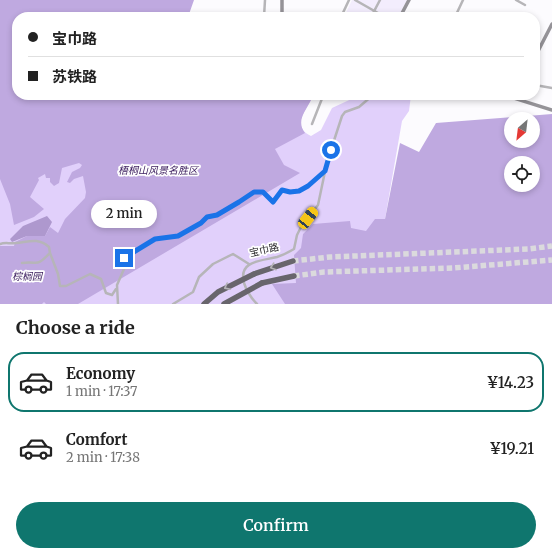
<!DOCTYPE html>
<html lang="en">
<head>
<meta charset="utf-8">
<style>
  body { margin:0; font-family:Merriweather,"Noto Sans SC",serif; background:#f2f2f2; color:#222; height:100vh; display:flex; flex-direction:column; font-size:15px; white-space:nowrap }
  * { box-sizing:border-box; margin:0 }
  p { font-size:13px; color:#767676 }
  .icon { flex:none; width:22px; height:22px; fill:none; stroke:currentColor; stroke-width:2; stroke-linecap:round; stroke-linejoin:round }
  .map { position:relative; height:304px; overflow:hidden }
  .sheet { display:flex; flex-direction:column; background:#fff; flex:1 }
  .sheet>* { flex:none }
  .banner { position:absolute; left:12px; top:12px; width:528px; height:88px; border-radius:16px; box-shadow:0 2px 6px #0003; display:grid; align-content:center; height:88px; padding:0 16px; background:#fff }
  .needle { width:26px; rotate:208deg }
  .fabs { position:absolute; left:504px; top:112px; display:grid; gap:8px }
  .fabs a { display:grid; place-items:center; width:36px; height:36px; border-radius:50%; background:#fff; box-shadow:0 2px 6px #0003; font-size:20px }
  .end { position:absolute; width:18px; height:18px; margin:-9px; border:5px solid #1a73e8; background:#fff; box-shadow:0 0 0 2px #fff }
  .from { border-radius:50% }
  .bubble { position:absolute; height:28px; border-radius:14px; background:#fff; box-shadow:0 2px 6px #0003; font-size:13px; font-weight:600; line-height:28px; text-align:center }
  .car { position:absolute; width:12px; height:24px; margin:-12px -6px; border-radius:5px; box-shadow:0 0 3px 1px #0007; background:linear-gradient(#f5c518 24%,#345 0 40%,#f5c518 0 76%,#345 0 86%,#f5c518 0) }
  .banner b { display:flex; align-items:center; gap:14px; height:38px; font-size:15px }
  .banner b+b { border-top:1px solid #e0e0e0 }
  .banner i { width:10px; height:10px; background:#222 }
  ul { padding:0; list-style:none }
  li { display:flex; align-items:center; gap:12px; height:60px; margin:0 8px 6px; padding:0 8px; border:2px solid transparent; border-radius:16px }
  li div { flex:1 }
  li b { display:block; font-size:15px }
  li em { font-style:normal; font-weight:600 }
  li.current { border-color:#0f766e }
  li>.icon { width:36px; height:36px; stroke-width:1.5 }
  h2 { padding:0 16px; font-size:18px; line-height:48px }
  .primary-button { display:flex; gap:8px; margin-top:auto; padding:8px 16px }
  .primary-button a { flex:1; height:46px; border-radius:24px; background:#0f766e; color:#fff; font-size:16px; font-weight:600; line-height:46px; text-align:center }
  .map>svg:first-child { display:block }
</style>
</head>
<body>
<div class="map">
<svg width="552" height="304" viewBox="0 0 552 304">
  <rect width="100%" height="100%" fill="#fcfbfe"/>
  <!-- built -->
  <path fill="#f3edfd" d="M352,0H407L398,17H344Z"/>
  <!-- green -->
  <path fill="#e1d0fb" d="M0,32L17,95H303L311,100C304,113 291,127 311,136L321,130L332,108L360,95H411L409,111L402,121L385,219L304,304H0Z"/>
  <!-- forest -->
  <path fill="#bfa9e0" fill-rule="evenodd" d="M0,0H194L188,17H17V95H303L311,100C305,112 296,121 305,133L275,149L284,165L300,173L78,304H46L44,302L42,304H0V246H14L15,242L27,236H45L50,227L58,233L65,219L85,198L86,192L83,176L74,179L70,183L67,182L72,172L80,168L82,165L79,163L62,168L59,183L54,186L50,182V178H46L45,174L38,178L39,180L30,197L44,209L34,217L14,225L10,204L0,179Z
    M552,114V304H285L272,284L296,283L294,255L301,248L303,234L313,224L350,221L351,228L366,231L375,219H385L400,143L419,152L436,123ZM511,119H533V141H511ZM511,163H533V185H511Z"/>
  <!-- water -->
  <path fill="#ae98ce" d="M47,216L52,222L45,236H27L12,242L10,239L23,226Z"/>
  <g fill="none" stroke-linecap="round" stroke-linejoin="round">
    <!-- highway-tunnel -->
    <path stroke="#dbdadd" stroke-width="5.5" stroke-dasharray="5.5 3" stroke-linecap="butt" d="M293,261L330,257L528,249L552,246
      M294,276L324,272L453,268L552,260"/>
    <!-- street -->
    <path stroke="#b6b5b8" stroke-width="2.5" d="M355,0L385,17
      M516,0L525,5
      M264,17L265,0
      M341,17L349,0
      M371,17L380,0
      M455,17L463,0
      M535,85L552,88
      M323,95H337
      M312,124L323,96
      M0,244C5,242 10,244 16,243C28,242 38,237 49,247L50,253C34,269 39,260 22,263
      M50,253L58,274L60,286H66L90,274L101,279L106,293L112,295L116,289
      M118,304L117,285L124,269L123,261L127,255L155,239L178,236L201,223L207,217L217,215L239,202L254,192H263L273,202L283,190C302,195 312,183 325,171
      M173,304L193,292L199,277L213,264L233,254L249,264
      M257,304C251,298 247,292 244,283C238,260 262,261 277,257C283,255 289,252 294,249L297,235L302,225L318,205L327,162L342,116L345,112L359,107L373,95"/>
    <!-- secondary -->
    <path stroke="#959398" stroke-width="3.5" d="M282,17V0
      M400,17L409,0
      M535,57L552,24
      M504,95L552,110"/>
    <!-- highway -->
    <path stroke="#68656c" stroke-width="5.5" d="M254,274L293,261
      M262,283L294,276"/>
    <!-- highway-bridge -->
    <path stroke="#68656c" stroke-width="5.5" d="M204,304L218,292L254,274
      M224,304L262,283"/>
  </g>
  <!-- one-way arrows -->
  <defs><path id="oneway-chevron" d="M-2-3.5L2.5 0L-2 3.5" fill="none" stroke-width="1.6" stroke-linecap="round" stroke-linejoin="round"/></defs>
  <g stroke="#b4b2b6">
    <use href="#oneway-chevron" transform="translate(273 267) rotate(162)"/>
    <use href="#oneway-chevron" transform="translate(227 287) rotate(153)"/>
  </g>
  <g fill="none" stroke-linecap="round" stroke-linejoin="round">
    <!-- route -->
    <path stroke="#1a73e8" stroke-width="5" d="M124,258L155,239L178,236L201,223L207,217L217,215L239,202L254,192H263L273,202L282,190L290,192L299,191L308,186L325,171L331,150"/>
  </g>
  <g text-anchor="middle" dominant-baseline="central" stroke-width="3.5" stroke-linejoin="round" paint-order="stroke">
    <!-- park labels -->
    <g font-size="10" font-style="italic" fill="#3e2060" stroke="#fff">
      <text x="158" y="170">梧桐山风景名胜区</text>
      <text x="27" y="276">棕榈园</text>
    </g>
    <!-- street labels -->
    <g font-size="10" fill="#201f22" stroke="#fff">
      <text transform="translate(264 250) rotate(-13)">宝巾路</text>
    </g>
  </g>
</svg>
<div class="fabs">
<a><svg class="needle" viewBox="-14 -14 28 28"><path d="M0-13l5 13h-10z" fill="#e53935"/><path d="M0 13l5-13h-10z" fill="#767676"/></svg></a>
<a><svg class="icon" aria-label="locate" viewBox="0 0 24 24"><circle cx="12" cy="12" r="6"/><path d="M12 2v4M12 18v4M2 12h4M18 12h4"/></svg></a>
</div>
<i class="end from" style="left:331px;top:150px"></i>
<i class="end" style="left:124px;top:258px"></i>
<div class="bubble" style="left:91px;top:200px;width:66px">2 min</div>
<i class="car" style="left:308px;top:218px;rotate:38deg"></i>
<div class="banner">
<b><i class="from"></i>宝巾路</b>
<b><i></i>苏铁路</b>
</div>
</div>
<section class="sheet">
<h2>Choose a ride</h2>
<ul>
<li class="current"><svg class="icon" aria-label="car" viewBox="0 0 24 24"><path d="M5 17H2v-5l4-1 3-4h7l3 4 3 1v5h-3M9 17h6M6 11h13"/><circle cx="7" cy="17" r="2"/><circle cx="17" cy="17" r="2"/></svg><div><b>Economy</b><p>1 min · 17:37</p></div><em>¥14.23</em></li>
<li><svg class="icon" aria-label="car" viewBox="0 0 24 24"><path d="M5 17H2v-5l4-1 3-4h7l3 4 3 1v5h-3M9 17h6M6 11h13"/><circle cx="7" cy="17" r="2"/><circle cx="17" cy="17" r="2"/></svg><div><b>Comfort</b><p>2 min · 17:38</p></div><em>¥19.21</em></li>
</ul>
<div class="primary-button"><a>Confirm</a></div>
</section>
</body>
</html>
